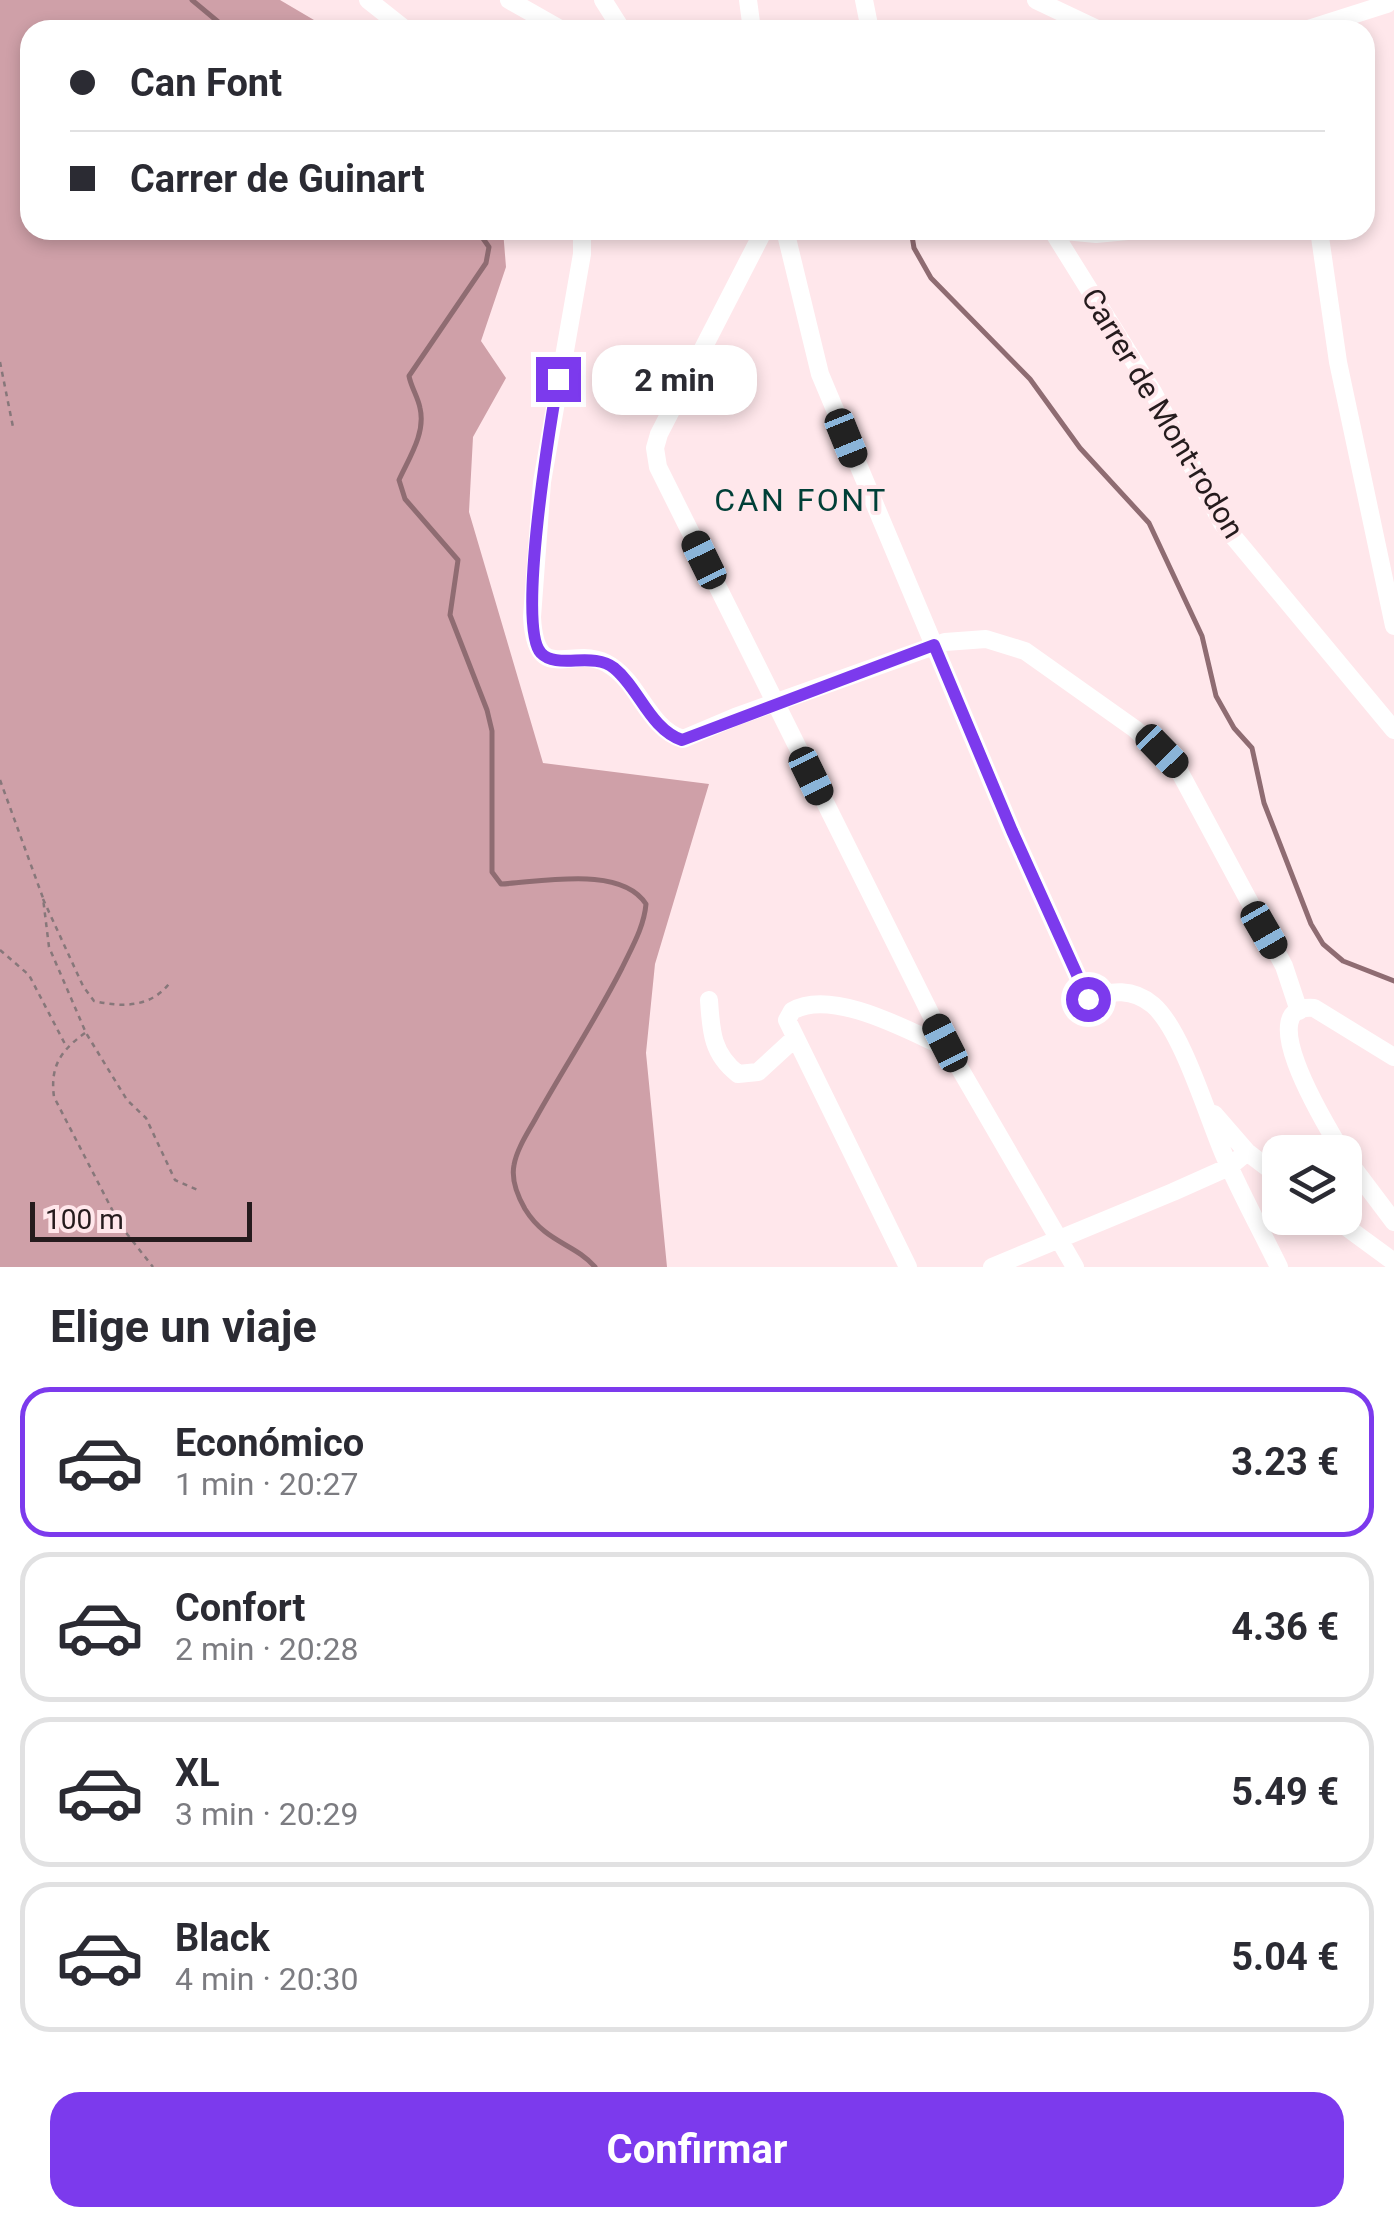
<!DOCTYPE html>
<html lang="es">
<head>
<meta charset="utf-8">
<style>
  body { margin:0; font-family:Roboto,sans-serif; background:#f7f7f7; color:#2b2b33; height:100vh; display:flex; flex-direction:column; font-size:38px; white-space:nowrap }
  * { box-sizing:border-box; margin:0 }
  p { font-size:32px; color:#7c7c81 }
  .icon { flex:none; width:55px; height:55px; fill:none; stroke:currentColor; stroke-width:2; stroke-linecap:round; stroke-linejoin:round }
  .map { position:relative; height:1267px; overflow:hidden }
  .panel { display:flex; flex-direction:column; background:#fff; flex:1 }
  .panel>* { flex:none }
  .banner { position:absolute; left:20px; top:20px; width:1355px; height:220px; border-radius:30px; box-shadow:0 5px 15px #0003; display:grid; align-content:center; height:220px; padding:0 50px; background:#fff }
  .fabs { position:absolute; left:1262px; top:1135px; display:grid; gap:20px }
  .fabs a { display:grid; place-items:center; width:100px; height:100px; border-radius:20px; background:#fff; box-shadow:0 5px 15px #0003; font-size:50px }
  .scale { position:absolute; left:30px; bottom:25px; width:222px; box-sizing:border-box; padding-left:10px; border:5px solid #251b1d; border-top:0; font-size:28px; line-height:35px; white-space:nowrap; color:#251b1d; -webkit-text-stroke:8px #ffe7eb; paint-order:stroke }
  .end { position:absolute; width:45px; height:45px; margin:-22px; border:12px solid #7c3aed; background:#fff; box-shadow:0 0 0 5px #fff }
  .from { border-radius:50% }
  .bubble { position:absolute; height:70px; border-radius:30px; background:#fff; box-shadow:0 5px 15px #0003; font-size:32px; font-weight:700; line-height:70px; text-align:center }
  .car { position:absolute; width:30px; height:60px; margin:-30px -15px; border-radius:12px; box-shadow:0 0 8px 2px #0007; background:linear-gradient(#222 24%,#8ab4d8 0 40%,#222 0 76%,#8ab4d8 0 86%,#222 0) }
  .banner b { display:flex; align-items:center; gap:35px; height:95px; font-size:38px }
  .banner b+b { border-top:2px solid #e1e1e2 }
  .banner i { width:25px; height:25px; background:#2b2b33 }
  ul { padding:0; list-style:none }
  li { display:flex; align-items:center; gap:30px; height:150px; margin:0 20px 15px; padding:0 30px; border:5px solid #e1e1e2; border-radius:30px }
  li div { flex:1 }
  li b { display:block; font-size:38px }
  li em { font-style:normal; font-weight:700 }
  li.selected { border-color:#7c3aed }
  li>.icon { width:90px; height:90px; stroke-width:1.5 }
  h2 { padding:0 50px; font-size:45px; line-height:120px }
  .button { display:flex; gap:20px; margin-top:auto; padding:20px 50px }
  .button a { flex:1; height:115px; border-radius:30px; background:#7c3aed; color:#fff; font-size:40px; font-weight:700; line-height:115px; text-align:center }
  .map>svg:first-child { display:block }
</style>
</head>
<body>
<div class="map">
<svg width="1394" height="1267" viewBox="0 0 1394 1267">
  <rect width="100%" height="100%" fill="#ffe7eb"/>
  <!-- forest -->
  <path fill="#cfa0a8" d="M0,0H280L331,30H30V230H503L506,267L481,341L506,378L473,437L469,512L543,763L709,784L655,964L646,1053L667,1267H0Z"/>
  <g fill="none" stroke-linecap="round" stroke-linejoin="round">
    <!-- stream -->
    <path stroke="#8f6c72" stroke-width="5" d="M192,0L228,30
      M477,230L489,247L486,263L409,376C411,387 418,397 420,408C426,433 409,458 399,480L405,499L458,560L450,615L487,710L492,731V872L501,884C542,882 621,865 646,904C644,927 632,947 622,968C596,1019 565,1066 537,1116C529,1131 517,1148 514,1165C511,1180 517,1195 525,1209C546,1243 574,1243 595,1267
      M911,230L914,248L931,278L1030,379L1080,448L1149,523L1202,636L1216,696L1234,728L1252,748L1264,803L1311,924L1323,944L1343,961L1394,981"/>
    <!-- path -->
    <path stroke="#87777a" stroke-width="2.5" stroke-dasharray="5 5" stroke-linecap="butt" d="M0,362L13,427
      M0,780L43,898L49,947L86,1033L127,1100L146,1118L175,1180L198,1190
      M43,899L83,986L94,1001C124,1008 153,1007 171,981
      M0,950L29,975L66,1046
      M85,1033C60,1051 50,1067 54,1097L120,1225L153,1267"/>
    <!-- minor -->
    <path stroke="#fff" stroke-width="18" d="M368,0L406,30
      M509,0L562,30
      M603,0L622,30
      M748,0L752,30
      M864,0L870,30
      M1036,0L1099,30
      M1305,30L1387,4
      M582,230V254L542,482L532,617C536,690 575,641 611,666C640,685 649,729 683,739L735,717L945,642L986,639L1025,651L1135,729L1177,767L1284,966L1299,1011
      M764,230L659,434L655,448L658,467L945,1043L1075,1267
      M785,230L820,374L1012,831L1088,999C1111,990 1133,988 1153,1005C1183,1031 1208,1119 1225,1157C1241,1194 1261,1230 1279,1267
      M1052,230L1153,392L1222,523L1394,730
      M1054,230L1096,234L1138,230
      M1319,230L1338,362L1394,626
      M709,1000C711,1031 712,1054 738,1074L758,1072L795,1038
      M1214,1114L1247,1152L1280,1177
      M1342,1152C1331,1133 1248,1002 1314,1008L1394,1057
      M1345,1157L1394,1222
      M1334,1218L1394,1262
      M908,1267L787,1020L792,1011C829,989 900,1026 936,1043H945
      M992,1267L1173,1192L1229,1167L1247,1152"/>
  </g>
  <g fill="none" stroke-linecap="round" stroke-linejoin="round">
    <!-- route -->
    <path stroke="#7c3aed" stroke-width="12" d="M558,379C551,420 516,628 541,653C557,670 593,651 614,668C639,688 650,729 682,740L934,645L1012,831L1088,999"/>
  </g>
  <g text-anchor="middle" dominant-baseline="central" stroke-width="8" stroke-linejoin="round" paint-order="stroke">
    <!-- street labels -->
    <g font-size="30" fill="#251b1d" stroke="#ffe7eb">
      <text transform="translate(1163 413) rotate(59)">Carrer de Mont-rodon</text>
    </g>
    <!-- neighbourhood labels -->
    <g font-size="32" letter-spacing="2.5" fill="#003f37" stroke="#ffe7eb">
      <text x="801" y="500">CAN FONT</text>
    </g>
  </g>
</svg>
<div class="fabs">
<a><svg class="icon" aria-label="layers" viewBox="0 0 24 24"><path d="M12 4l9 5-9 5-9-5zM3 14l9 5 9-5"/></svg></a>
</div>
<div class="scale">100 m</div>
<i class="end from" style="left:1088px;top:999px"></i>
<i class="end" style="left:558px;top:379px"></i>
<div class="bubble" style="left:592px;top:345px;width:165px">2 min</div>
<i class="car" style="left:846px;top:438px;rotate:158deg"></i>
<i class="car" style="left:704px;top:560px;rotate:334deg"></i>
<i class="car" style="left:1162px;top:751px;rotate:136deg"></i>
<i class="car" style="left:811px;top:776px;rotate:154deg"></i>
<i class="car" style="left:1264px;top:930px;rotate:150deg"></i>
<i class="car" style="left:945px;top:1043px;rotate:333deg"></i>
<div class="banner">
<b><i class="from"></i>Can Font</b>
<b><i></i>Carrer de Guinart</b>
</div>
</div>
<section class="panel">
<h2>Elige un viaje</h2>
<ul>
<li class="selected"><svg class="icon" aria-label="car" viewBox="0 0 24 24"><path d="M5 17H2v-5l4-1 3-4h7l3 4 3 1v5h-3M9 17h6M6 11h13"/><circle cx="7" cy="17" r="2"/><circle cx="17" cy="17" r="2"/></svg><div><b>Económico</b><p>1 min · 20:27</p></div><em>3.23 €</em></li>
<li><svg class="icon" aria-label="car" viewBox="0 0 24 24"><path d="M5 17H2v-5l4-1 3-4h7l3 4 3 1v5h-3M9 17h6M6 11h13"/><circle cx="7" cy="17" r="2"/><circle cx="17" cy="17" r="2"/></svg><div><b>Confort</b><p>2 min · 20:28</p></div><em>4.36 €</em></li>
<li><svg class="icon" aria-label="car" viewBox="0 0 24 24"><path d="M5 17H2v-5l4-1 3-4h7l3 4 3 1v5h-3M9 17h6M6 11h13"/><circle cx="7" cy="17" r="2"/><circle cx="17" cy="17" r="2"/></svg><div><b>XL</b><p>3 min · 20:29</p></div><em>5.49 €</em></li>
<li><svg class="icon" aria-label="car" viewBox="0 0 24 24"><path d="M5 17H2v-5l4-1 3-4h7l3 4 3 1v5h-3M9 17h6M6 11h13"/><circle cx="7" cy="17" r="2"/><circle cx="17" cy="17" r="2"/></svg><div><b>Black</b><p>4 min · 20:30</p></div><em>5.04 €</em></li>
</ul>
<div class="button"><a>Confirmar</a></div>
</section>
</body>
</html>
